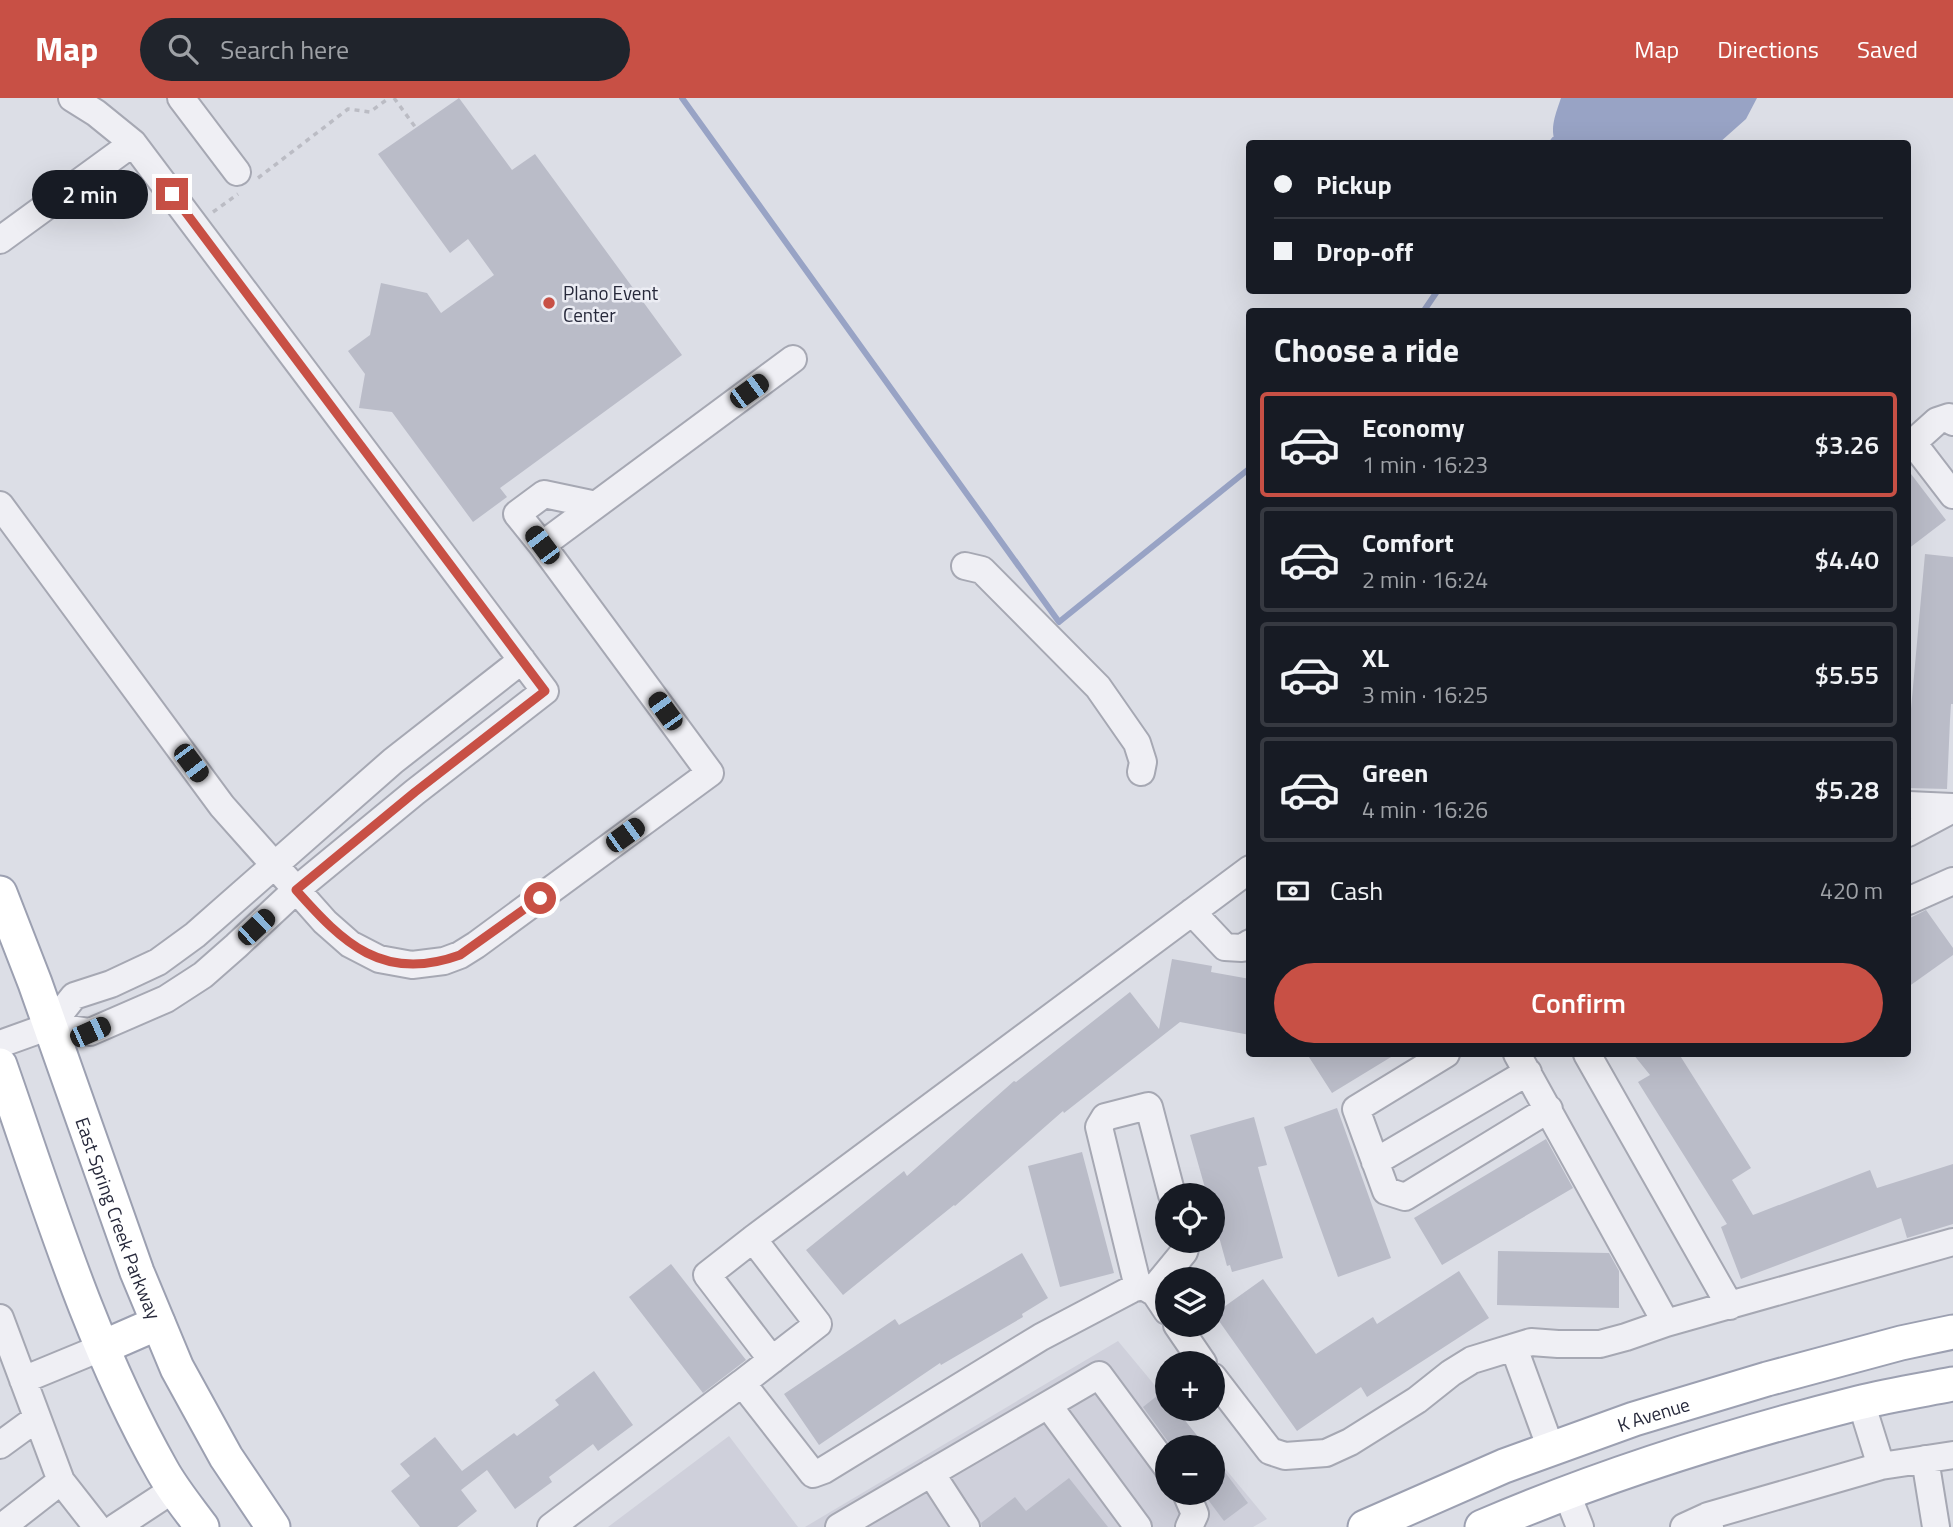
<!DOCTYPE html>
<html lang="en">
<head>
<meta charset="utf-8">
<style>
  body { margin:0; font-family:"Titillium Web",sans-serif; background:#20242c; color:#f1f3f6; height:100vh; display:flex; flex-direction:column; font-size:26px; white-space:nowrap }
  * { box-sizing:border-box; margin:0 }
  p { font-size:23px; color:#9ea1a6 }
  .icon { flex:none; width:38px; height:38px; fill:none; stroke:currentColor; stroke-width:2; stroke-linecap:round; stroke-linejoin:round }
  .map { position:relative; flex:1; overflow:hidden }
  .panel { position:absolute; left:1246px; top:210px; width:665px; height:749px; display:flex; flex-direction:column; background:#171b24; border-radius:7px; box-shadow:0 7px 28px #0002 }
  .panel>* { flex:none }
  .guide { position:absolute; left:1246px; top:42px; width:665px; height:154px; border-radius:7px; box-shadow:0 7px 28px #0002; display:grid; align-content:center; height:154px; padding:0 28px; background:#171b24 }
  .controls { position:absolute; left:1155px; top:1085px; display:grid; gap:14px }
  .controls a { display:grid; place-items:center; width:70px; height:70px; border-radius:50%; background:#171b24; box-shadow:0 7px 28px #0002; font-size:35px }
  .end { position:absolute; width:32px; height:32px; margin:-16px; border:9px solid #c85045; background:#fff; box-shadow:0 0 0 4px #fff }
  .from { border-radius:50% }
  .bubble { position:absolute; height:49px; border-radius:24px; background:#171b24; box-shadow:0 7px 28px #0002; font-size:23px; font-weight:600; line-height:49px; text-align:center }
  .car { position:absolute; width:21px; height:42px; margin:-21px -10px; border-radius:9px; box-shadow:0 0 5px 2px #0007; background:linear-gradient(#222 24%,#8ab4d8 0 40%,#222 0 76%,#8ab4d8 0 86%,#222 0) }
  .guide b { display:flex; align-items:center; gap:24px; height:66px; font-size:26px }
  .guide b+b { border-top:2px solid #363941 }
  .guide i { width:18px; height:18px; background:#f1f3f6 }
  ul { padding:0; list-style:none }
  li { display:flex; align-items:center; gap:21px; height:105px; margin:0 14px 10px; padding:0 14px; border:4px solid #363941; border-radius:7px }
  li div { flex:1 }
  li b { display:block; font-size:26px }
  li em { font-style:normal; font-weight:600 }
  li.active { border-color:#c85045 }
  li>.icon { width:63px; height:63px; stroke-width:1.5 }
  h2 { padding:0 28px; font-size:32px; line-height:84px }
  .pay { display:flex; align-items:center; gap:18px; height:77px; padding:0 28px; font-size:26px }
  .pay p { margin-inline-start:auto }
  .button { display:flex; gap:14px; margin-top:auto; padding:14px 28px }
  .button a { flex:1; height:80px; border-radius:42px; background:#c85045; color:#fff; font-size:28px; font-weight:600; line-height:80px; text-align:center }
  header { display:flex; align-items:center; gap:42px; box-sizing:border-box; height:98px; padding:0 35px; background:#c85045; color:#fff }
  header strong { font-size:33px }
  nav { display:flex; gap:38px; margin-inline-start:auto; font-size:24px }
  .search { width:490px; height:63px; background:#20242c; display:flex; align-items:center; gap:18px; box-sizing:border-box; padding:0 24px; border-radius:38px; color:#9ea1a6; font-size:26px }
  .map>svg:first-child { display:block }
</style>
</head>
<body>
<header>
<strong>Map</strong>
<div class="search"><svg class="icon" aria-label="search" viewBox="0 0 24 24"><circle cx="10" cy="10" r="6"/><path d="M15 15l6 6"/></svg>Search here</div>
<nav><a>Map</a><a>Directions</a><a>Saved</a></nav>
</header>
<div class="map">
<svg width="1953" height="1429" viewBox="0 0 1953 1429">
  <rect width="100%" height="100%" fill="#dcdee6"/>
  <!-- built -->
  <path fill="#cfd0db" d="M1118,1243L1167,1302V1311H1174L1207,1349H1167V1395H1213V1356L1267,1421L1253,1429H805Z
    M729,1338L798,1429H608Z"/>
  <!-- water -->
  <path fill="#98a3c5" d="M1561,0H1757L1746,21L1719,45H1556C1549,31 1556,15 1561,0Z"/>
  <g fill="none" stroke-linecap="round" stroke-linejoin="round">
    <!-- stream -->
    <path stroke="#98a3c5" stroke-width="6" d="M682,0L1059,524L1250,370
      M1551,46L1554,42
      M1423,214L1438,192"/>
  </g>
  <!-- building -->
  <path fill="#babcc8" d="M459,0L512,72L535,56L682,257L500,390L507,399L473,424L392,314L359,310L365,276L348,253L370,237L381,185L427,195L441,215L494,177L468,141L450,155L378,56Z
    M1908,372L1946,422L1908,451Z
    M1925,456L1953,459V606H1951L1950,622L1947,691L1908,690V633H1909Z
    M1926,812L1953,850V857L1908,889V821Z
    M1172,861L1212,868L1211,874L1250,881V937L1180,924L1064,1015L1063,1013L955,1108L954,1107L843,1197L806,1152L904,1073L907,1078L1014,983L1016,984L1130,894L1159,931Z
    M1307,956H1396L1332,995Z
    M1633,956H1679L1751,1070L1732,1082L1753,1117L1870,1072L1877,1090L1953,1066V1126L1907,1140L1901,1120L1741,1181L1721,1129L1727,1126L1638,984L1650,977Z
    M1337,1010L1391,1160L1338,1179L1284,1029Z
    M1254,1019L1267,1067L1258,1069L1283,1160L1232,1174L1230,1167L1227,1168L1213,1117V1097H1207L1190,1037Z
    M1546,1041L1573,1090L1442,1167L1414,1120Z
    M1082,1054L1114,1175L1060,1189L1028,1068Z
    M1498,1153L1609,1155L1619,1173V1210L1497,1207Z
    M1022,1155L1048,1200L1022,1216L1023,1219L941,1267L940,1265L819,1347L784,1296L895,1221L899,1227Z
    M671,1166L746,1262L703,1295L629,1199Z
    M1459,1173L1489,1220L1367,1299L1361,1289L1297,1333L1214,1216L1263,1181L1316,1256L1373,1219L1377,1226Z
    M594,1273L633,1327L598,1353L593,1346L549,1379L552,1384L515,1411L487,1372L461,1392L477,1413L457,1429H420L391,1393L410,1378L400,1366L435,1339L462,1373L514,1335L517,1338L559,1307L555,1302Z
    M1167,1290V1311H1176L1206,1349H1172L1143,1309Z
    M1213,1358L1248,1405L1224,1423L1203,1395H1213Z
    M1069,1380L1108,1429H982L981,1425L1015,1399L1026,1413Z"/>
  <g fill="none" stroke-linecap="round" stroke-linejoin="round">
    <!-- minor casing -->
    <g stroke="#a6a8b3" stroke-width="30">
      <path id="minor" d="M181,0L237,74
        M0,142L133,45
        M1913,345L1953,397
        M1908,349L1937,323L1949,319L1953,324
        M0,407L222,708L325,824L350,846L379,861L412,867L444,863L460,857L476,847L710,675L542,447L793,261
        M542,447L517,416L544,396L596,407
        M965,468L982,472L1098,589L1137,645L1143,664L1141,674
        M1908,707L1953,709
        M1908,735L1953,711
        M1908,803L1953,783
        M1192,814L1225,849L1242,850L1250,845
        M50,928L74,898L111,886L158,864L195,837L393,663L522,562
        M0,946L50,928L90,934L166,901L203,877L236,848L296,792L415,694L545,593L133,45L96,15L72,0
        M1446,956L1356,1011L1386,1093L1405,1099L1549,1011
        M1517,956L1666,1225
        M1587,956L1730,1208
        M1375,1064L1528,974
        M753,1141L707,1177L772,1262
        M1138,1189L1099,1029L1105,1019L1148,1008L1149,1009L1172,1097
        M1152,1193L1184,1154L1185,1151L1183,1143
        M1167,1213L1155,1195L1143,1188L1134,1190L1041,1239L824,1372L813,1376L742,1285L818,1226L753,1141L1250,771
        M0,1220L61,1383L97,1429
        M1177,1227L1203,1265
        M1514,1250L1551,1351
        M1213,1279L1270,1353L1285,1358L1326,1355L1350,1344L1417,1302L1451,1275L1472,1262L1531,1244L1558,1246H1600L1626,1239L1666,1225L1953,1144
        M23,1282L103,1249
        M1861,1304L1881,1368L1953,1357
        M1048,1307L1138,1429
        M0,1347L37,1320
        M1925,1361L1936,1429
        M931,1375L966,1429
        M1186,1395L1195,1416L1189,1429
        M1567,1396L1580,1429
        M2,1429L61,1383
        M116,1429L174,1391
        M551,1429L742,1285
        M839,1429L1099,1277L1167,1369
        M1684,1429L1708,1418
        M1710,1429L1708,1418L1881,1368"/>
    </g>
    <!-- major casing -->
    <g stroke="#9ca0b1" stroke-width="37">
      <g id="major">
        <path id="s1" d="M0,795L35,885L137,1174L177,1270L226,1359L273,1429"/>
        <path d="M0,967C48,1104 90,1245 162,1372C173,1392 188,1410 202,1429"/>
        <path d="M103,1249L158,1225"/>
        <path id="s2" d="M1365,1429L1504,1368L1634,1321L1767,1281L1901,1245L1953,1234"/>
        <path d="M1482,1429C1603,1377 1731,1337 1858,1305C1890,1297 1922,1292 1953,1286"/>
      </g>
    </g>
    <!-- path -->
    <path stroke="#bbbcc4" stroke-width="3.5" stroke-dasharray="5 5" stroke-linecap="butt" d="M394,0L416,30
      M258,80L348,11L370,14L389,0
      M213,114L238,96"/>
    <!-- minor -->
    <use href="#minor" stroke="#efeff4" stroke-width="26"/>
    <!-- major -->
    <use href="#major" stroke="#fff" stroke-width="33"/>
  </g>
  <g fill="none" stroke-linecap="round" stroke-linejoin="round">
    <!-- route -->
    <path stroke="#c85045" stroke-width="9" d="M172,96L545,593L415,694L296,792C343,845 383,885 460,857L540,800"/>
  </g>
  <!-- markers -->
  <circle fill="#c85045" stroke="#ecedf4" stroke-width="2.5" cx="549" cy="205" r="7"/>
  <g text-anchor="middle" dominant-baseline="central" stroke-width="5" stroke-linejoin="round" paint-order="stroke">
    <!-- poi labels -->
    <g font-size="19" fill="#27293b" stroke="#ecedf4" text-anchor="start">
      <text x="563" y="194">Plano Event<tspan x="563" dy="22">Center</tspan></text>
    </g>
    <!-- street labels -->
    <g font-size="19" fill="#27293b" stroke="#ecedf4">
      <text stroke="none"><textPath href="#s1" startOffset="346">East Spring Creek Parkway</textPath></text>
      <text stroke="none"><textPath href="#s2" startOffset="310">K Avenue</textPath></text>
    </g>
  </g>
</svg>
<div class="controls">
<a><svg class="icon" aria-label="locate" viewBox="0 0 24 24"><circle cx="12" cy="12" r="6"/><path d="M12 2v4M12 18v4M2 12h4M18 12h4"/></svg></a>
<a><svg class="icon" aria-label="layers" viewBox="0 0 24 24"><path d="M12 4l9 5-9 5-9-5zM3 14l9 5 9-5"/></svg></a>
<a>+</a>
<a>−</a>
</div>
<i class="end from" style="left:540px;top:800px"></i>
<i class="end" style="left:172px;top:96px"></i>
<div class="bubble" style="left:32px;top:72px;width:116px">2 min</div>
<i class="car" style="left:749px;top:293px;rotate:54deg"></i>
<i class="car" style="left:542px;top:447px;rotate:323deg"></i>
<i class="car" style="left:665px;top:613px;rotate:324deg"></i>
<i class="car" style="left:191px;top:665px;rotate:143deg"></i>
<i class="car" style="left:625px;top:737px;rotate:54deg"></i>
<i class="car" style="left:256px;top:829px;rotate:47deg"></i>
<i class="car" style="left:90px;top:934px;rotate:66deg"></i>
<div class="guide">
<b><i class="from"></i>Pickup</b>
<b><i></i>Drop-off</b>
</div>
<section class="panel">
<h2>Choose a ride</h2>
<ul>
<li class="active"><svg class="icon" aria-label="car" viewBox="0 0 24 24"><path d="M5 17H2v-5l4-1 3-4h7l3 4 3 1v5h-3M9 17h6M6 11h13"/><circle cx="7" cy="17" r="2"/><circle cx="17" cy="17" r="2"/></svg><div><b>Economy</b><p>1 min · 16:23</p></div><em>$3.26</em></li>
<li><svg class="icon" aria-label="car" viewBox="0 0 24 24"><path d="M5 17H2v-5l4-1 3-4h7l3 4 3 1v5h-3M9 17h6M6 11h13"/><circle cx="7" cy="17" r="2"/><circle cx="17" cy="17" r="2"/></svg><div><b>Comfort</b><p>2 min · 16:24</p></div><em>$4.40</em></li>
<li><svg class="icon" aria-label="car" viewBox="0 0 24 24"><path d="M5 17H2v-5l4-1 3-4h7l3 4 3 1v5h-3M9 17h6M6 11h13"/><circle cx="7" cy="17" r="2"/><circle cx="17" cy="17" r="2"/></svg><div><b>XL</b><p>3 min · 16:25</p></div><em>$5.55</em></li>
<li><svg class="icon" aria-label="car" viewBox="0 0 24 24"><path d="M5 17H2v-5l4-1 3-4h7l3 4 3 1v5h-3M9 17h6M6 11h13"/><circle cx="7" cy="17" r="2"/><circle cx="17" cy="17" r="2"/></svg><div><b>Green</b><p>4 min · 16:26</p></div><em>$5.28</em></li>
</ul>
<div class="pay"><svg class="icon" aria-label="cash" viewBox="0 0 24 24"><path d="M3 7h18v10H3z"/><circle cx="12" cy="12" r="2"/></svg>Cash<p>420 m</p></div>
<div class="button"><a>Confirm</a></div>
</section>
</div>
</body>
</html>
